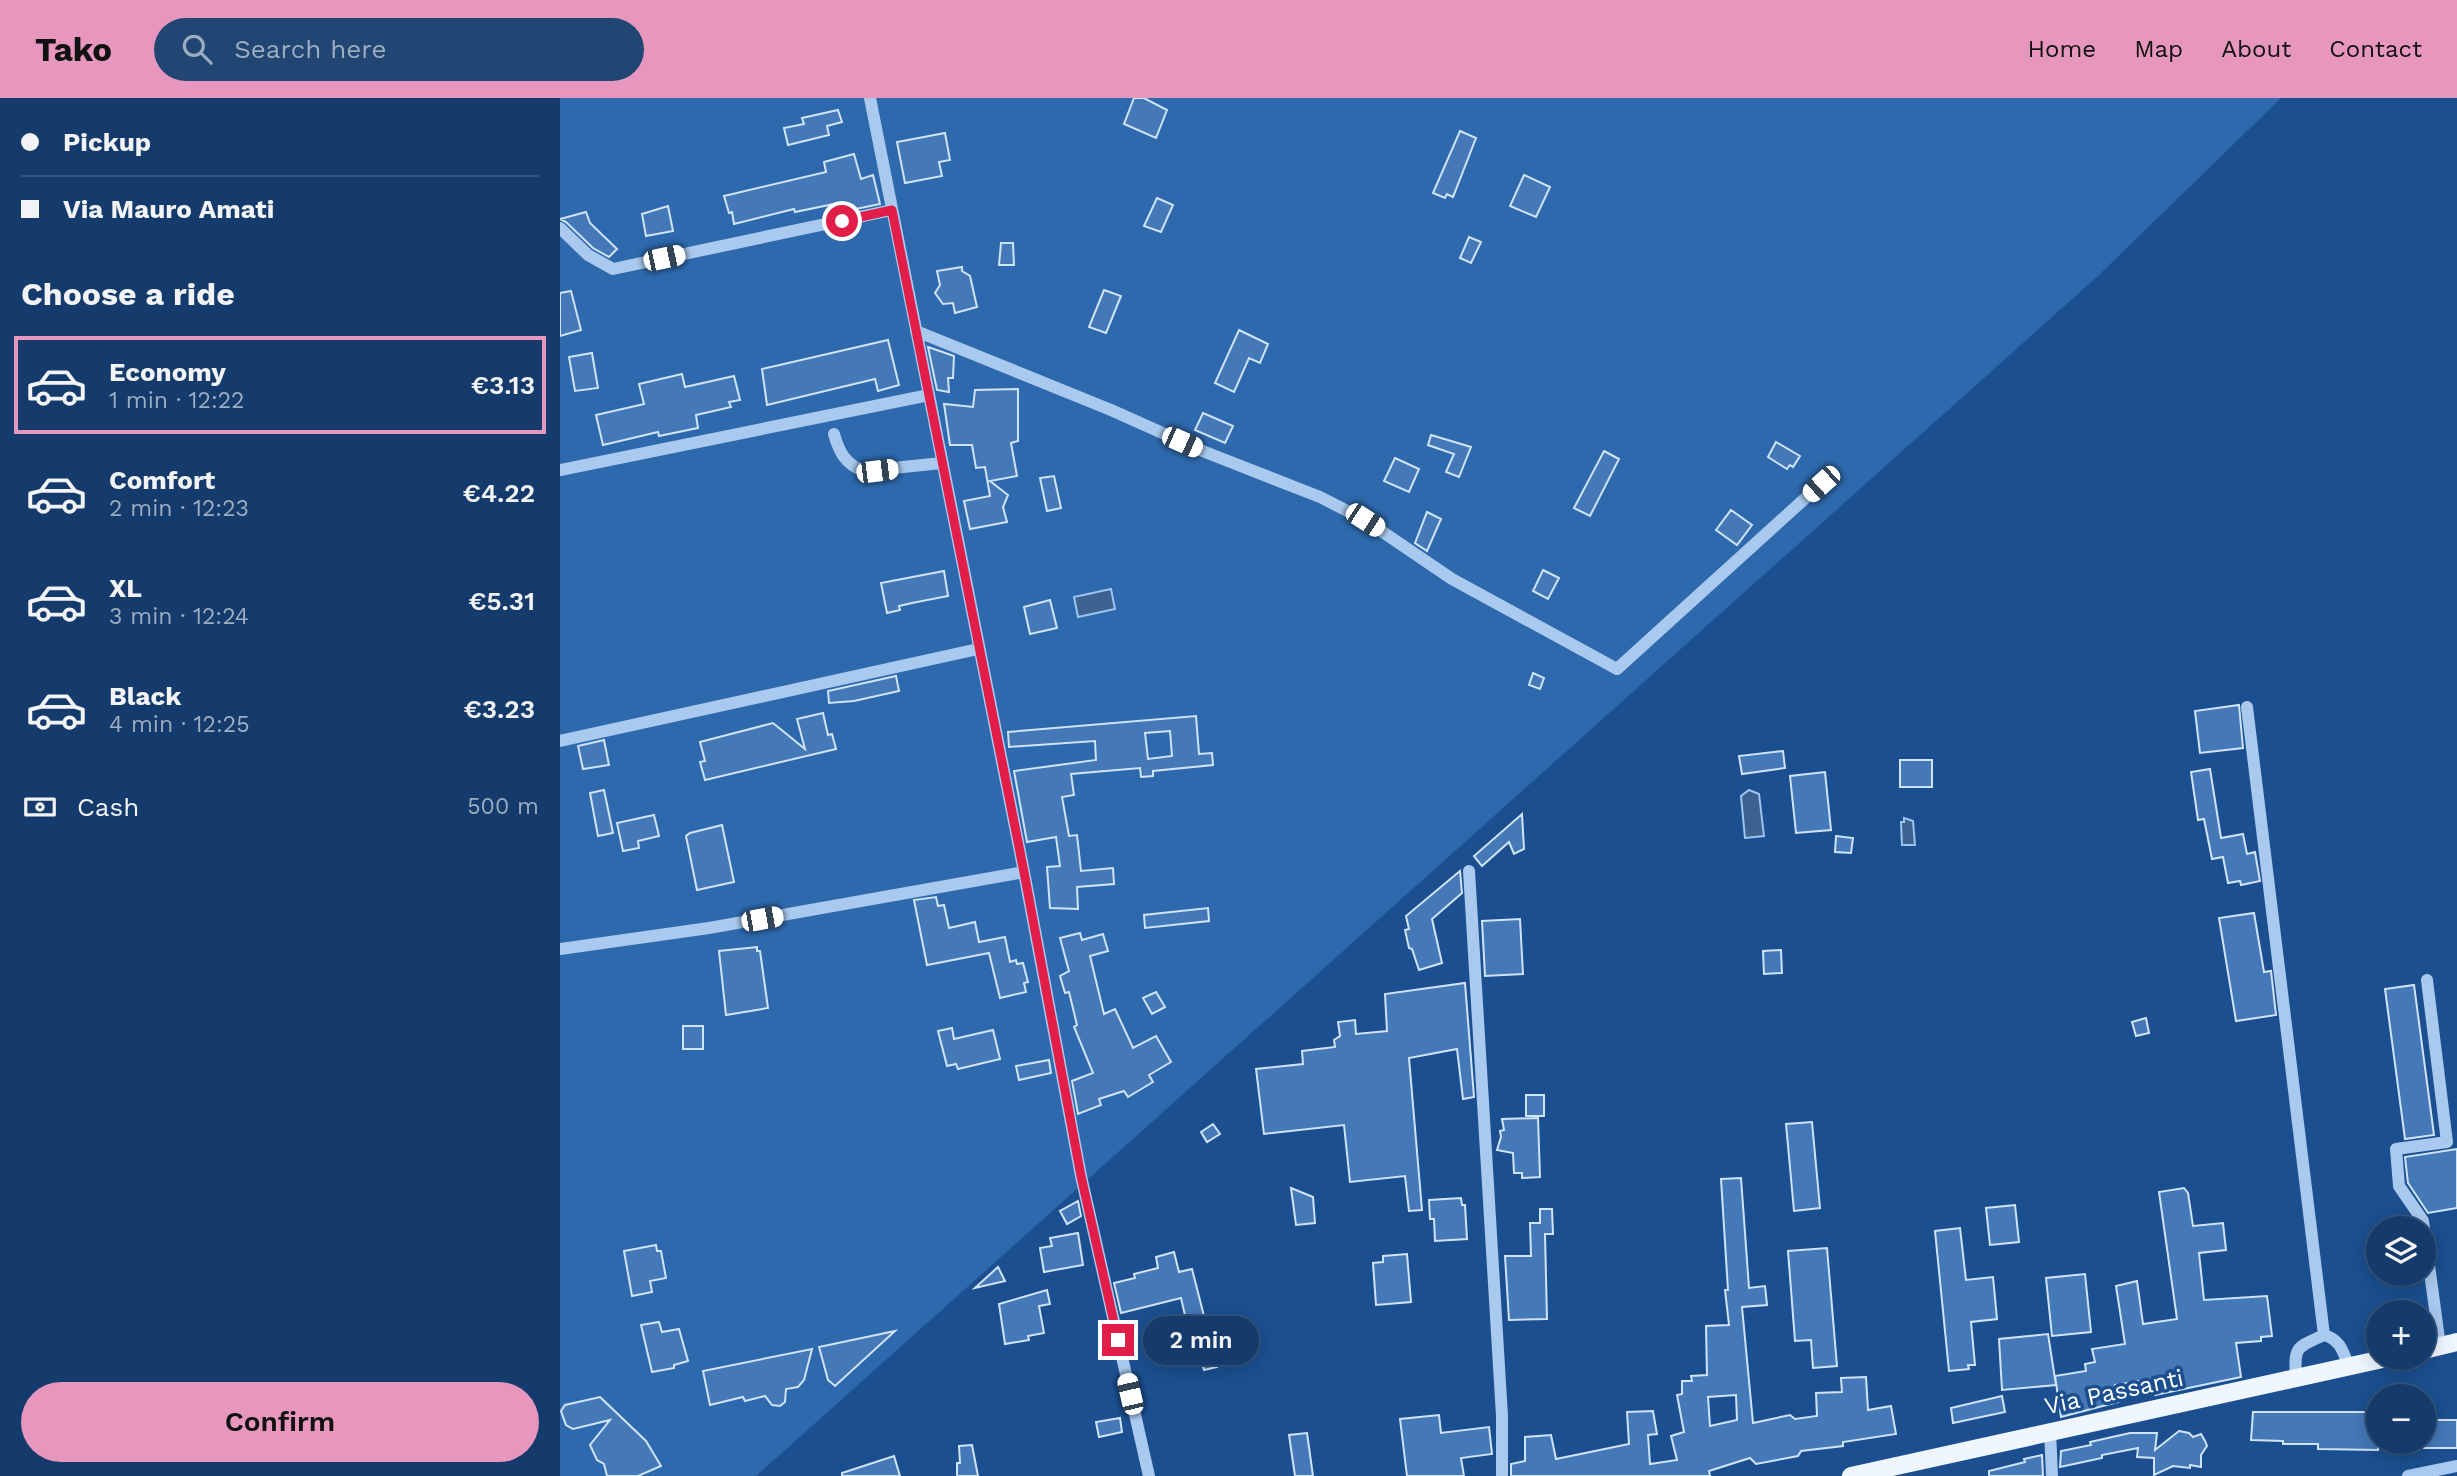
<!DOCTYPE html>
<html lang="en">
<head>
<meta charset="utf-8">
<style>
  body { margin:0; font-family:"Work Sans",sans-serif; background:#214673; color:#f1f3f6; height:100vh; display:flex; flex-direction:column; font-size:26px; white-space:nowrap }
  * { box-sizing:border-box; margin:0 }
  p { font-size:23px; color:#9dadc1 }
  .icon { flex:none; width:38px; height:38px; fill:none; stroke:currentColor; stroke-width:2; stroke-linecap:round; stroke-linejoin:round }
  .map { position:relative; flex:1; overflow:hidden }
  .sheet { display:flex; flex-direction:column; background:#143b6b; width:560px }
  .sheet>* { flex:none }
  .top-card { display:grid; align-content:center; height:154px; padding:0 21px; background:#143b6b }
  .buttons { position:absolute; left:1806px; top:1118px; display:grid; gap:14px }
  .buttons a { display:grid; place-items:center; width:70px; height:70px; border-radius:50%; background:#143b6b; box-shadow:0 4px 18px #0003,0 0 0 2px #33557e; font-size:35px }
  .end { position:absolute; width:32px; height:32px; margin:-16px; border:9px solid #e11d48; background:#fff; box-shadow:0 0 0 4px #fff }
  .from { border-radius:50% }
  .bubble { position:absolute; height:49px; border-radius:24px; background:#143b6b; box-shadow:0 4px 18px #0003,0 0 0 2px #33557e; font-size:23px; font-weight:600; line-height:49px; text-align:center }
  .car { position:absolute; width:21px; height:42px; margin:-21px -10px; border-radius:9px; box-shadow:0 0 5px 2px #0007; background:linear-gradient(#fff 24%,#345 0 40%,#fff 0 76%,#345 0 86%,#fff 0) }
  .top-card b { display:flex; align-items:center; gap:24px; height:66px; font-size:26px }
  .top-card b+b { border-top:2px solid #33557e }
  .top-card i { width:18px; height:18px; background:#f1f3f6 }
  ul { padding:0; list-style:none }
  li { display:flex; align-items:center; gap:21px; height:98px; margin:0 14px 10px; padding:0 7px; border:4px solid transparent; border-radius:0px }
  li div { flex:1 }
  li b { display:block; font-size:26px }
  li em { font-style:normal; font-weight:600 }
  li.current { border-color:#e797bd }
  li>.icon { width:63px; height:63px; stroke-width:1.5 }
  h2 { padding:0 21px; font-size:32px; line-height:84px }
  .pay { display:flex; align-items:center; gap:18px; height:77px; padding:0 21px; font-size:26px }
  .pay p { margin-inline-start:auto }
  .cta { display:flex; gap:14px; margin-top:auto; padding:14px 21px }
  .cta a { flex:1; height:80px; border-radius:42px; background:#e797bd; color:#111; font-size:28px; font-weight:600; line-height:80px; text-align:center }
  header { display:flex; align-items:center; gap:42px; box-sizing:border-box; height:98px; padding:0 35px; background:#e797bd; color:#111 }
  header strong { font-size:33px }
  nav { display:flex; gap:38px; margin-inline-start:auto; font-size:24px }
  .search { width:490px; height:63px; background:#214673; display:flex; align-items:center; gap:18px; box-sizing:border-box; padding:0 24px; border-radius:38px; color:#9dadc1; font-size:26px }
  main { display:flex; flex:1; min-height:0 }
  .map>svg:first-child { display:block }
</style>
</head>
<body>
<header>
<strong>Tako</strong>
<div class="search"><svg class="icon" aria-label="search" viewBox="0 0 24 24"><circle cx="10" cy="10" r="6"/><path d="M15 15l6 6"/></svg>Search here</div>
<nav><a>Home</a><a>Map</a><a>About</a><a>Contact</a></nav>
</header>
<main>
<section class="sheet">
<div class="top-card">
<b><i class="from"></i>Pickup</b>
<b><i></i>Via Mauro Amati</b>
</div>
<h2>Choose a ride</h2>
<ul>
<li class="current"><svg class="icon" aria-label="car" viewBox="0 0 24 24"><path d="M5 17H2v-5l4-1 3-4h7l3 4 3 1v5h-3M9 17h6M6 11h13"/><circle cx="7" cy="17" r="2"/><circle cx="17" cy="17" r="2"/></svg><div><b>Economy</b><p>1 min · 12:22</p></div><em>€3.13</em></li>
<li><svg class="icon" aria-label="car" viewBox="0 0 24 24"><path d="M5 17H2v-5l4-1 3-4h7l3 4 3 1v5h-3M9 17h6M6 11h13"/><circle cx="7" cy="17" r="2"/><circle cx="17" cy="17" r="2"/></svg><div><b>Comfort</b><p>2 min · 12:23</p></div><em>€4.22</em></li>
<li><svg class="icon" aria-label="car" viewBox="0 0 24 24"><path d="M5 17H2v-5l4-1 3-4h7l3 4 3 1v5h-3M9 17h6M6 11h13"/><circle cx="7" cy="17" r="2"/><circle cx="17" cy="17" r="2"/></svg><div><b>XL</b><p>3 min · 12:24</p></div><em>€5.31</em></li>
<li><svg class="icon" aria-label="car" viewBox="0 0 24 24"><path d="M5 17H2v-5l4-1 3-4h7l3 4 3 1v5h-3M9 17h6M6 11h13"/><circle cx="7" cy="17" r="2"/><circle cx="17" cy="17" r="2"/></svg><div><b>Black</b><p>4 min · 12:25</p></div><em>€3.23</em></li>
</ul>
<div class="pay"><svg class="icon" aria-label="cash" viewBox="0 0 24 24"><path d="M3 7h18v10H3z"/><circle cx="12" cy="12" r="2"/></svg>Cash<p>500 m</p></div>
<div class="cta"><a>Confirm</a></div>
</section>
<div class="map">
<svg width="1897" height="1378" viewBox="0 0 1897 1378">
  <rect width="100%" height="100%" fill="#1b4f8f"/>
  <!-- green -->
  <path fill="#2e69ad" d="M0,0H1721L1538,178L196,1378H0Z"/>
  <!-- water -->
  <path fill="#3c6290" stroke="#9cc4f0" stroke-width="2" d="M551,491L555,511L518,519L514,499Z
    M1189,692L1199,696L1204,738L1185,740L1181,698Z
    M1344,720L1353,723L1355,747H1342L1341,724H1344Z"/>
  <!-- building -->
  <path fill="#4478b7" stroke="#cfe3fa" stroke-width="2" fill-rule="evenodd" d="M574,0H584L607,12L596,40L564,26Z
    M278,12L282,24L267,28L269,37L228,47L224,30L244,26L242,20Z
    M900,33L916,40L893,99L887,96L885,100L873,95Z
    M385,35L390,62L379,64L382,78L345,85L337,44Z
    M294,56L301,81L313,77L320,106L276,115L274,106L235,114L234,111L174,126L172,114L169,115L164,98L266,74L264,64Z
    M964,77L990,89L976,119L950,108Z
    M597,100L613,107L601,134L584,128Z
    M108,108L113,133L86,138L82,116Z
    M26,114L30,125L57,151L49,159L33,150L6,124L0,121Z
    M909,139L921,144L911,165L900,160Z
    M441,145H453L454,167H439Z
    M402,169V173L410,178L417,209L395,215L393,205L383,206L375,195L380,187L377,173Z
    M544,192L561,198L546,235L529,229Z
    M11,193L21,232L0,238V195Z
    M679,232L708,246L700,265L689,260L674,294L655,285Z
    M328,242L339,287L318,293L315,281L207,307L202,271Z
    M368,249L394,258L393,280H388L389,294L377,292Z
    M32,255L38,290L15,293L9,259Z
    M122,276L125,289L174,278L180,302L169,304L171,309L136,317L138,330L99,338L98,334L43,347L36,317L84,306L79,286Z
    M458,291V343L451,345L457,378L430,383L448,397L443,409L447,424L410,431L404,403L430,398L425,369L416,370L412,347H390L384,306L413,309L415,292Z
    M643,315L673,328L665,345L635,332Z
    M871,337L911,349L899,379L886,374L894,356L868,347Z
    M1216,344L1240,358L1233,369L1230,367L1227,371L1208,359Z
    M1044,353L1059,361L1030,418L1014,410Z
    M835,360L859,371L849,394L824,383Z
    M494,378L501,410L487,413L480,380Z
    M1171,412L1192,427L1177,447L1156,432Z
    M867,414L881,421L867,453L855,445Z
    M983,472L999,480L988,501L973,493Z
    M384,473L388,498L352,505L339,508L340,512L327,515L321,485Z
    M490,502L497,530L470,536L464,509Z
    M973,575L984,580L980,591L969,587Z
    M336,578L339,593L294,603L269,605L268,593Z
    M1679,607L1683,650L1640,655L1635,613Z
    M263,615L268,637L272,636L276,651L145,682L140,664L145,663L140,644L213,625L245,651L237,621Z
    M636,618L639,656L652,655L653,667L593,673V678L581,679L580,670L511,676L514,697L502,699L509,738L517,737L521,773L553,770L554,786L517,789L518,811L490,810L487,769L500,768L496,739L467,744L454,673L536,662L535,643L449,649L448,634ZM610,633L612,658L588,661L585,635Z
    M44,642L49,667L23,671L18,648Z
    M1223,653L1225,670L1182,676L1179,658Z
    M1340,662H1372V689H1340Z
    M1650,671L1661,740L1683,736L1687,756L1695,754L1700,783L1681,787L1680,783L1668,785L1663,759L1652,761L1644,721L1638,722L1631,674Z
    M1265,674L1271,732L1236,735L1230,678Z
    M44,692L53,735L38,738L30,695Z
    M962,716L964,751L954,756L949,744L922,768L914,758Z
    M94,717L99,738L78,743L79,750L63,753L57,725Z
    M162,727L174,784L137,792L126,738L130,735Z
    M1276,738L1293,740L1291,755L1275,754Z
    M900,773L902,795L872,821L882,865L859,872L852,851L849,850L845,832L849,831L846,818Z
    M376,799L378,808L384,807L389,830L415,824L419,844L445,839L450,864L456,862L457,866L463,865L468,884L464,885L466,894L440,900L429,855L367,867L354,802Z
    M648,810L649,823L585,830L584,817Z
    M1694,815L1704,874L1711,873L1716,917L1676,923L1659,820Z
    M960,821L963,876L925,878L922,823Z
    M520,835L522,842L543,836L548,853L530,858L544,916L555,911L573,950L596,938L611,964L589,977L593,984L568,999L564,993L539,1001L541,1007L518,1016L512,983L533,975L514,929L517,927L509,894L505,895L500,878L509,873L500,840Z
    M197,849V853H200L208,910L166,917L159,853Z
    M1221,852L1222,875L1204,876L1203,853Z
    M905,885L914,999L903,1001L897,951L849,960L862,1112L849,1113L845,1078L790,1084L784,1027L704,1036L696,971L743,966L742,953L775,949L774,942L780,938L778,924L795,922L796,936L827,933L825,896Z
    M1854,887L1874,1037L1845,1041L1825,891Z
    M596,894L605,909L592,916L583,900Z
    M1586,920L1589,935L1576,938L1572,924Z
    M123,928H143V951H123Z
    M392,930L394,941L433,932L440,961L398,971L396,966L387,968L378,933Z
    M489,962L491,975L459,982L456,968Z
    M966,997H984V1018H966Z
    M978,1020L980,1079L962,1080V1075H954L953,1055L937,1052L941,1039L940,1033L944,1032L942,1021Z
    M1252,1024L1260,1110L1234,1113L1226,1026Z
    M653,1026L660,1036L647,1044L641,1034Z
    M1897,1051V1110L1868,1115L1848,1085L1845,1059Z
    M1181,1080L1189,1190L1205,1188L1207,1207L1182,1209L1193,1325L1230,1317L1235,1321L1257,1318L1256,1295L1282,1294L1281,1280L1306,1279L1308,1312L1331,1308L1336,1336L1283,1344V1348L1241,1353L1238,1358L1196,1366L1190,1360L1149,1373L1150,1378H951V1366L965,1363V1339L991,1337L996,1361L1069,1346L1067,1314L1093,1313L1097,1336L1088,1337L1090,1366L1117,1362L1111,1338L1124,1334L1117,1297L1122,1296V1283H1132L1131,1278L1147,1277L1146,1228L1169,1227L1165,1192H1168L1161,1081ZM1176,1297L1177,1322L1150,1328L1148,1299Z
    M731,1090L753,1099L755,1125L736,1127Z
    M1624,1090L1628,1095L1633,1128L1663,1125L1666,1152L1639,1155L1644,1202L1707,1198L1712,1238L1701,1239V1243L1676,1245L1681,1279L1595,1297L1594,1281L1555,1287L1558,1304L1501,1319L1495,1278L1526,1273L1525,1266L1535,1264L1532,1251L1565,1246L1556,1188L1577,1183L1583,1226L1617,1221L1599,1094Z
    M901,1100L902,1107H905L907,1141L875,1143L874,1121H870L869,1102Z
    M518,1103L521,1118L507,1126L500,1113Z
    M1455,1107L1459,1144L1430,1147L1426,1110Z
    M980,1111H992L993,1136H985L987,1221L949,1222L945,1158H971L970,1125H980Z
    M1400,1130L1406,1182L1433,1179L1437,1221L1411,1224L1415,1267H1408L1409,1271L1389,1273L1375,1133Z
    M518,1135L523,1167L484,1174L480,1150L492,1148L490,1140Z
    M96,1147L97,1153H101L106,1180L90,1183L92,1194L72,1198L64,1153Z
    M1267,1150L1277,1268L1253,1270L1251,1242L1235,1243L1228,1153Z
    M614,1154L619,1174L632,1171L657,1269L644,1272L642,1264L636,1265L621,1200L561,1215L554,1185L575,1180L574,1176L598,1170L596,1159Z
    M847,1156L851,1204L816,1207L813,1165L823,1164V1158Z
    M438,1169L445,1183L415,1190Z
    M1525,1176L1531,1234L1492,1238L1486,1180Z
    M487,1192L490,1206L479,1208L484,1235L468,1238L469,1242L445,1246L439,1206Z
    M99,1224L102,1234L119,1231L128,1263L114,1267V1270L92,1274L81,1227Z
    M335,1233L275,1288L268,1282L259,1249Z
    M1488,1236L1496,1287L1442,1292L1439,1241Z
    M252,1251L244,1282L238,1289L226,1291L225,1304L220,1308L212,1307L205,1298L185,1303L183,1299L150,1307L143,1273Z
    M1442,1298L1445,1314L1393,1325L1391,1310Z
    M40,1299L86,1343L101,1368L78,1378H47L44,1366L37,1362L30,1347L50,1322L13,1331L6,1327L1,1313L5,1307Z
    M1693,1314H1806V1323L1818,1322V1352L1758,1351V1346H1723V1343L1691,1342Z
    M879,1317L881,1335L929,1329L932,1356L901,1360L904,1378H847L840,1321Z
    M560,1320L562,1334L539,1339L536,1324Z
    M1864,1322H1897V1350H1864Z
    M1619,1333L1629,1335L1633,1339L1641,1336L1645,1343L1647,1348L1641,1357V1369L1630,1367V1370L1613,1368L1594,1377V1360L1577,1359L1578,1350L1542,1357V1360L1500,1369L1501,1353L1531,1347L1530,1344L1570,1335H1597L1595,1352Z
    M747,1335L753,1378H735L729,1337Z
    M412,1347L418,1378H397V1365H400L399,1348Z
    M1482,1357L1483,1378H1429V1373L1465,1364L1464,1361Z
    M334,1358L340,1378H282V1375Z"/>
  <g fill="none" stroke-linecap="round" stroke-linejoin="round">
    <!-- minor -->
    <path stroke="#a9c9ee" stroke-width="12" d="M310,0L464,774L521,1078L589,1378
      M0,130L28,157L53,171L332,112
      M356,233L551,312L645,354L760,399L805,422L892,481L1057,571L1261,386
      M274,336C279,354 286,367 304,373L382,365
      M0,372L369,297
      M1687,609L1764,1237C1781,1242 1783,1254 1789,1269
      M0,643L418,551
      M909,773L942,1318V1378
      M0,851L149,830L464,774
      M1867,882L1887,1044L1836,1051L1839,1088L1863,1123L1880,1248
      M1736,1280C1734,1248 1736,1250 1764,1237
      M1490,1333L1492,1378
      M1848,1378L1897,1368"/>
    <!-- major -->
    <path stroke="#f0f6ff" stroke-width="18" d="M1864,1252L1897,1244
      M1291,1378L1827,1260"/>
  </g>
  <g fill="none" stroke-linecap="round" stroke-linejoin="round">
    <!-- route -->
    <path stroke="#e11d48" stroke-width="9" d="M282,123L332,112L464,774L521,1078L558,1242"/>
  </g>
  <g text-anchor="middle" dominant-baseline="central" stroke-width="7" stroke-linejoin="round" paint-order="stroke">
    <!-- street labels -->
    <g font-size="24" fill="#fff" stroke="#1b4f8f">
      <text transform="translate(1554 1294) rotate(-12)">Via Passanti</text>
    </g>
  </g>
</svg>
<div class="buttons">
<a><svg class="icon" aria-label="layers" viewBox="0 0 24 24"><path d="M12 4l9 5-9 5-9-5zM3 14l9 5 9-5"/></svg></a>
<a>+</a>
<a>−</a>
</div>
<i class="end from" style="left:282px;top:123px"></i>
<i class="end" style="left:558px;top:1242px"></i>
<div class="bubble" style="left:583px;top:1218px;width:116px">2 min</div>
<i class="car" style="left:104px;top:160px;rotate:78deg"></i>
<i class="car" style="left:622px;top:344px;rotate:114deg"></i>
<i class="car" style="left:317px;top:373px;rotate:83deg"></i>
<i class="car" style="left:1261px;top:386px;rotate:228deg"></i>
<i class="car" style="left:805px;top:422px;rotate:123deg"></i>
<i class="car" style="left:202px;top:821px;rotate:80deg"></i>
<i class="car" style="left:570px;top:1296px;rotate:347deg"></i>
</div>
</main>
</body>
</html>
